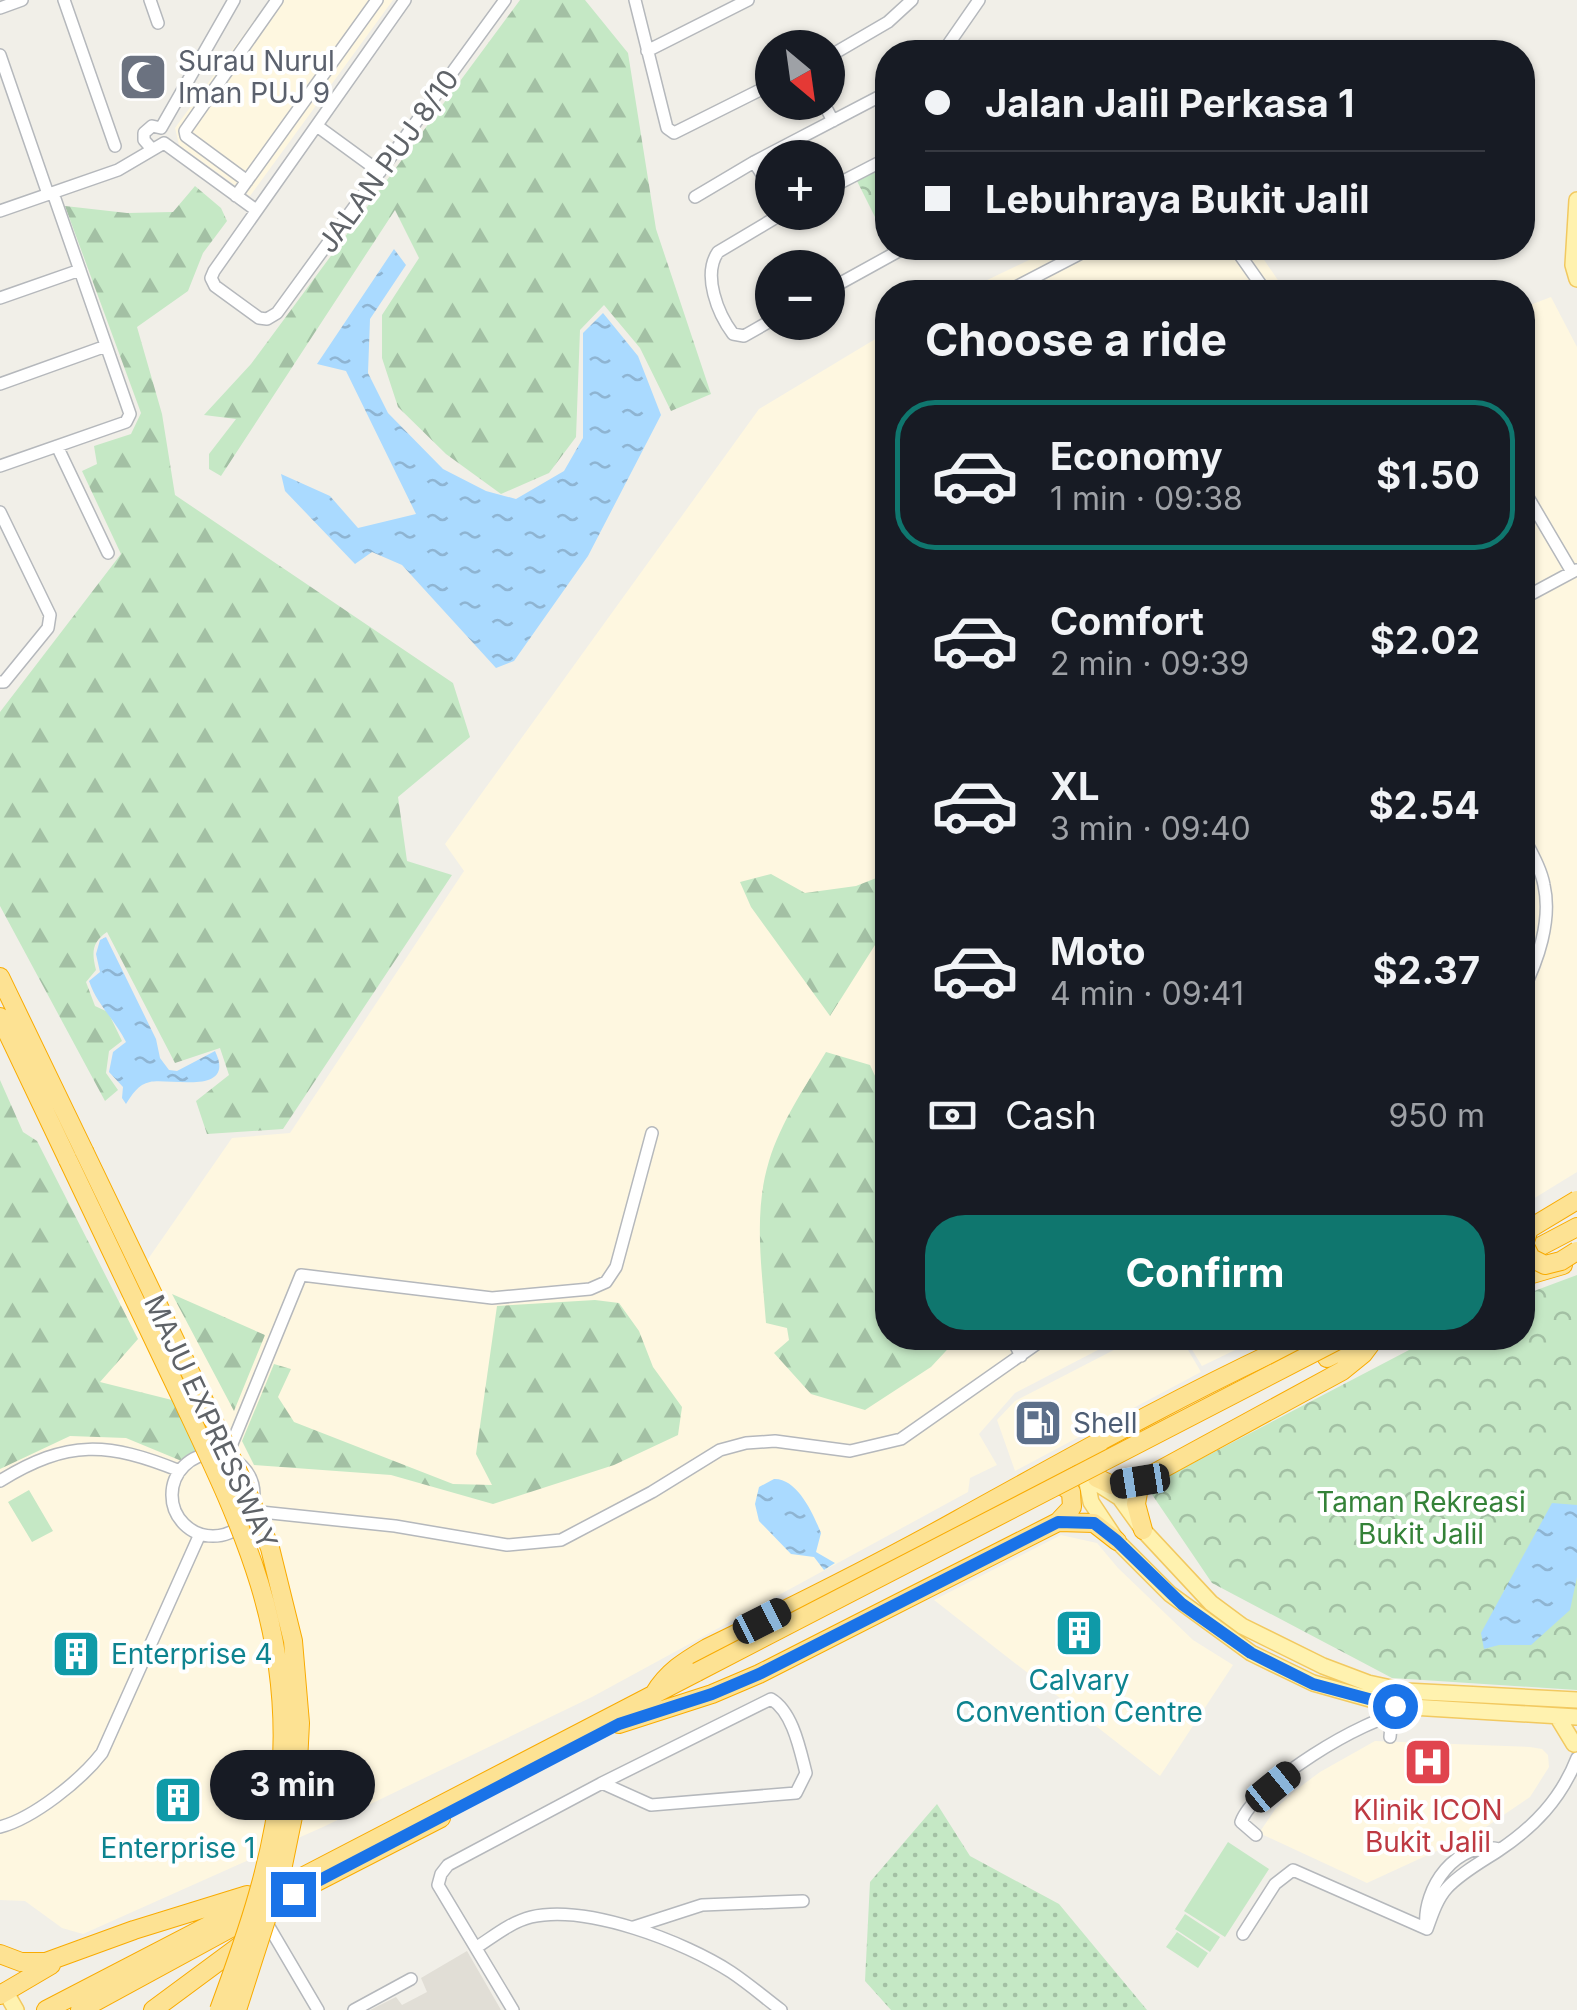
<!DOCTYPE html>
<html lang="en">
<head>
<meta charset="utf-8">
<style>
  body { margin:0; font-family:Inter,sans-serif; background:#20242c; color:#f1f3f6; height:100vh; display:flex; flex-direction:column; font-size:38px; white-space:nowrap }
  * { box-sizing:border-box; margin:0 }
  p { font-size:32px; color:#9ea1a6 }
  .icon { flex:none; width:55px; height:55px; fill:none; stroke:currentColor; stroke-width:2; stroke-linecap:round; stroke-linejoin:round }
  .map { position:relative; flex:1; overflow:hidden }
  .details { position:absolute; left:875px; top:280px; width:660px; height:1070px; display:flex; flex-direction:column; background:#171b24; border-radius:40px; box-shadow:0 2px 8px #0004 }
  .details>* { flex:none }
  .hud { position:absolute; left:875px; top:40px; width:660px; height:220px; border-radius:40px; box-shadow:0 2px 8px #0004; display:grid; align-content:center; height:220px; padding:0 50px; background:#171b24 }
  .needle { width:65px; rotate:151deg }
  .controls { position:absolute; left:755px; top:30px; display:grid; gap:20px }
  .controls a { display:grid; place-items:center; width:90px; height:90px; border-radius:50%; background:#171b24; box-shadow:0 2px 8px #0004; font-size:50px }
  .end { position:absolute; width:45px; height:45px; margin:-22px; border:12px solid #1a73e8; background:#fff; box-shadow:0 0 0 5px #fff }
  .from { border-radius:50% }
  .bubble { position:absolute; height:70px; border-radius:35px; background:#171b24; box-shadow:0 2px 8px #0004; font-size:32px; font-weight:700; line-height:70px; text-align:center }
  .car { position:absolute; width:30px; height:60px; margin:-30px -15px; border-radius:12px; box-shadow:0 0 8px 2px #0007; background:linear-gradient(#222 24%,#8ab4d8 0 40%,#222 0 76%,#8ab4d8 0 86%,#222 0) }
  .hud b { display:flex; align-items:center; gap:35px; height:95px; font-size:38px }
  .hud b+b { border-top:2px solid #363941 }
  .hud i { width:25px; height:25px; background:#f1f3f6 }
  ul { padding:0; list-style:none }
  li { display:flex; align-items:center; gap:30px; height:150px; margin:0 20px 15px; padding:0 30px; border:5px solid transparent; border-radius:40px }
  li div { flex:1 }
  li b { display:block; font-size:38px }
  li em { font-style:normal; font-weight:700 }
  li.selected { border-color:#0f766e }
  li>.icon { width:90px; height:90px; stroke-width:1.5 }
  h2 { padding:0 50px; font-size:45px; line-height:120px }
  .pay { display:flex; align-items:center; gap:25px; height:110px; padding:0 50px; font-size:38px }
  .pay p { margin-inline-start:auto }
  .cta { display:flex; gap:20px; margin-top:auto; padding:20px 50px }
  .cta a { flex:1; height:115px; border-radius:40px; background:#0f766e; color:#fff; font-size:40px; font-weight:700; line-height:115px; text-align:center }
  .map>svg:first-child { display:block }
</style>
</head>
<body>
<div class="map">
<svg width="1577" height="2010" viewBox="0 0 1577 2010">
  <defs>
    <pattern id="grass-dots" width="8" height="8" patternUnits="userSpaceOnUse" patternTransform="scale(2.5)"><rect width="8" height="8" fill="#c5e8c5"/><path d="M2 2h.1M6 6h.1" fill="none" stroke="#a3c0a4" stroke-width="1.8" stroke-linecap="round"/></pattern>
    <pattern id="forest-firs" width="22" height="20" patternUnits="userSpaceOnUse" patternTransform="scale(2.5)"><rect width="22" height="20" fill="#c5e8c5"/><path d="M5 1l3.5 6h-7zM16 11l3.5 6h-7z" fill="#a3c0a4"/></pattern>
    <pattern id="park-crowns" width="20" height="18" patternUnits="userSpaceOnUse" patternTransform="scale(2.5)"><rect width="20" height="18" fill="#c5e8c5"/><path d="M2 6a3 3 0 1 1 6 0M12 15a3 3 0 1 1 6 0" fill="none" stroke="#a3c0a4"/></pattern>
    <pattern id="water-ripples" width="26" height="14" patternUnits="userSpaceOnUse" patternTransform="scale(2.5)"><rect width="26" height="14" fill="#aadaff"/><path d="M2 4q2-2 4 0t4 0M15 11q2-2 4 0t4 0" fill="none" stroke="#8eb4d2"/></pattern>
  </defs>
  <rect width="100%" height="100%" fill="#f1efe8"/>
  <!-- commercial -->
  <path fill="#fef7e0" d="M269,0H393L250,196L179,145L175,128Z
    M1054,248H1256L1286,292H962Z
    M1551,297L1577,347V1172L1523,1205L1522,308Z
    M887,332L888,1338H1121L1015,1393L979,1434L997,1465L970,1478L968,1492L592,1697L323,1827L83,1934L62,1928L25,1901L0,1900V1448L85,1350L232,1138L290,1133L464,871L445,844L759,409Z
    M1137,1338H1181L1201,1372L1015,1471L997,1420L1015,1401Z
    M1185,1338H1260L1202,1366Z
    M1061,1535L1097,1543L1118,1568L1193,1640L1233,1665L1160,1776L934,1600Z
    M1375,1741L1530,1747L1542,1749L1548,1755L1549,1767L1530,1797L1480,1831L1367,1883L1259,1833L1276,1808L1296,1790L1320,1772Z"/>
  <!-- education -->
  <path fill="#e1ded6" d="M467,1951L501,2010H370L396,1997L402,2005L427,1992L421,1978Z"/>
  <!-- grass -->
  <path fill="url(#grass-dots)" d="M937,1804L970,1856L1059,1904L1147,2010H891L865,1981L870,1882Z"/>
  <!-- forest -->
  <path fill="url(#forest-firs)" d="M520,0H585L628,53L656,229L711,394L671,411L640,348L604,305L580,330L576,437L549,473L501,494L446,454L398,407L382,358V315L419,258L395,210L221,476L209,469V454L236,419L204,415L251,364Z
    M195,186L221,208L227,221L203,253L188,291L137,327L162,414L175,495L453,683L470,737L398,797L407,861L452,875L283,1129L207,1134L196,1101L229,1075L220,1048L175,1063L107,932C91,943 92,953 96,970L86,982L95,1006L108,1012L122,1041L109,1051L106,1073L118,1090L105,1101L0,906V712L121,554L82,471L97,464L94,446L131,434L141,413L65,206L127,213L173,212Z
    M771,874L805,893L856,886L884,875L888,890L879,903L882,934L830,1016L751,907L740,882Z
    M826,1052L870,1065L887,1102V1149L880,1187L887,1225L888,1338H958L931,1367L865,1410L811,1394L774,1353L789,1340L787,1328L766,1323C762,1270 753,1213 769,1161C781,1122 805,1087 826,1052Z
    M0,1080L23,1132L37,1141L138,1339L100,1382L176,1401L199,1452L184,1462L126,1438L70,1436L0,1469Z
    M172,1294L265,1335L234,1411Z
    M595,1300L619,1303L639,1331L653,1367L682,1407L678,1435L614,1465L493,1504L391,1475L254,1465L242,1441L274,1364L291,1369L278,1397L294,1422L453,1484L492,1485L476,1454L497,1306Z"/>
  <!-- park -->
  <path fill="url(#park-crowns)" d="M876,167L887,190V223L880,227L855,177Z
    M1577,1275V1690L1392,1678L1212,1583L1147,1487L1432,1338H1522L1523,1295Z"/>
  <!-- pitch -->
  <path fill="#c5e8c5" d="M29,1490L53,1531L32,1542L8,1502Z
    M1228,1842L1269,1869L1225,1937L1184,1911Z
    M1185,1914L1220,1937L1210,1952L1175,1929Z
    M1177,1932L1208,1953L1198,1968L1166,1947Z"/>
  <!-- water -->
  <path fill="url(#water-ripples)" d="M394,249L406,265L370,319L368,373L388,413L443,469L486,491L516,499L564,471L583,438V333L603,313L638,356L661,415L588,556L514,661L496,668L402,565L372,552L355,564L285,491L281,474L330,496L358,528L416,514L346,371L317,364Z
    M106,937L156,1039L160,1058L169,1070L177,1071L215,1051C237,1096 169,1078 150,1082C138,1084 132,1095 126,1104L122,1098L123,1087L109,1072L113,1052L126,1042C114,1018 97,1005 89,981L100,972L96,954L100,940Z
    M774,1479C797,1478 813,1513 821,1533L816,1552L835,1563L824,1570L814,1557L791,1554L759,1521L755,1504L759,1487Z
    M1552,1503L1577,1505V1577L1570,1610L1531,1645H1499L1484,1649L1481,1633Z"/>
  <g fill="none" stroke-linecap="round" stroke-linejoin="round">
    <!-- minor casing -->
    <g stroke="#b5b8bc" stroke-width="14">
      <path id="minor" d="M64,0L115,146
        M150,0L158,23
        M405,0L214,271L211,278L215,286L259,318L267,319L277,313L505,0
        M635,0L667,128L674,133L772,84
        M0,8L22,0
        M647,51L748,0
        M943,52L979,0
        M0,55L48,194
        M828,57L888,22L912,0
        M823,102L833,121
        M317,126L380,172
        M161,128L234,0
        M164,143L256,210
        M151,148L144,140V133L152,126L161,128
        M754,162L772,190
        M247,181L186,136L185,131L277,0
        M828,189L888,158
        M236,196L377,0
        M695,197L754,162L888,92
        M0,211L118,170L164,143
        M1235,248L1266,292
        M828,290L904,248
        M1006,292L1091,248
        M0,298L80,270
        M772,320L744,336L733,334C718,314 702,275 718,252L785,212
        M0,384L106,346
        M57,446L108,553
        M0,466L126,422L130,414L53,193
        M1522,487L1572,572
        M0,512L50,615L48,628L4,682H0
        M1522,599L1576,570
        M1522,834C1530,850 1541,868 1544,885C1552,920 1538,961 1522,992
        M1012,1338L1021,1356
        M229,1451L301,1275L492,1298L590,1289L606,1282L616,1267L652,1133
        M172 1495a41 41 0 1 1 82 0a41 41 0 1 1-82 0Z
        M0,1481C68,1439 108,1442 180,1471
        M251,1511L395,1526L507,1545L561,1540L652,1492L720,1450L746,1443L775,1441L850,1451L901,1439L1045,1338
        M1390,1737L1391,1726L1404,1713
        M0,1827C34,1818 81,1780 102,1753L200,1534
        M1256,1835L1241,1822C1254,1785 1365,1717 1404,1713
        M268,1925L318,2010
        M634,1927L702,1905L803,1901
        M1426,1927C1422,1888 1457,1839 1500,1849
        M1427,1929C1432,1915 1437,1899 1447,1888C1461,1873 1481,1862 1498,1851C1534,1827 1561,1799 1577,1758
        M1243,1934L1275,1884L1293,1870L1427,1929
        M477,1947C494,1936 511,1922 531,1917C587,1904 685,1942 731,1972C749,1984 765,1998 781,2010
        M354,2010L411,1979
        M513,2010L438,1885L441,1874L448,1865L602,1783L771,1699C793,1712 800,1750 806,1773L796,1793L651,1805L602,1783"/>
    </g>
    <!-- major casing -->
    <g stroke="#f2c960" stroke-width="18">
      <path id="major" d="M1577,200L1573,265L1577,279
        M1083,1463L1091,1502L1117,1541L1170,1594L1251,1653L1313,1683L1395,1706L1577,1717
        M1098,1484L1120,1498L1143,1530L1211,1603L1242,1626L1323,1666L1368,1683L1405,1691L1577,1700
        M1557,1716L1574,1744
        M5,1991L16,2010"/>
    </g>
    <!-- highway casing -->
    <g stroke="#f9ab00" stroke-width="20">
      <path id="highway" d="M0,977L84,1151
        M0,1017L68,1160
        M1522,1256L1577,1227
        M1522,1277L1563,1265
        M1327,1358L1367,1338
        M1099,1453L1095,1463L1097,1478L1112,1485L1140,1481L1342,1371L1363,1354L1375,1338
        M1051,1477L1071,1492L1072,1507L1058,1522
        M1140,1481L1136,1504L1143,1530
        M654,1694C667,1672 685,1661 707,1648C792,1607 877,1565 959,1519C1073,1456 1186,1392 1305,1338
        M619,1724L712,1694L759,1674L1058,1522L1094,1523L1117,1541
        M0,1954L21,1962H46L134,1930L247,1895
        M0,1995L51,1965
        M46,2010L697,1672
        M80,2010L293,1894L441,1818
        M153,2010L249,1939"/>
    </g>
    <!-- minor -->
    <use href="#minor" stroke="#fff" stroke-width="11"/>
    <!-- major -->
    <use href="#major" stroke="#fff2af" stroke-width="15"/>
    <!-- highway -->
    <use href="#highway" stroke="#fde293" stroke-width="18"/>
    <!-- highway-bridge casing -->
    <g stroke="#f9ab00" stroke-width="20" stroke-linecap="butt">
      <path id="highway-bridge" d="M84,1151L244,1484L270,1548L293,1641L300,1723L296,1802L282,1870L237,2010
        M68,1160C105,1237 142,1315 179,1393C240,1522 293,1627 281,1776C274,1857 247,1934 219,2010
        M1577,1200L1529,1229L1524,1244L1531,1258L1545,1265L1561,1261L1577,1251
        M697,1672L1342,1338"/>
    </g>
    <!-- highway-bridge -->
    <use href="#highway-bridge" stroke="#fde293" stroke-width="18"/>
  </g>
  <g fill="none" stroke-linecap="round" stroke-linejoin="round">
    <!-- route -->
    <path stroke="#1a73e8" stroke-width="12" d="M293,1894L619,1724L712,1694L759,1674L1058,1522L1094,1523L1117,1541L1182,1604L1251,1653L1313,1684L1395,1706"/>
  </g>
  <!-- icons -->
  <defs>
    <g id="mosque-square" transform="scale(2.5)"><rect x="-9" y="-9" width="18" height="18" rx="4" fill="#6b7280" stroke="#fff"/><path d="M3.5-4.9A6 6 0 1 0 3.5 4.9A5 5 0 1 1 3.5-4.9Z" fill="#fff"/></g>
    <g id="fuel-square" transform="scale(2.5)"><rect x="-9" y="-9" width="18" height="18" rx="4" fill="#5c6f8a" stroke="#fff"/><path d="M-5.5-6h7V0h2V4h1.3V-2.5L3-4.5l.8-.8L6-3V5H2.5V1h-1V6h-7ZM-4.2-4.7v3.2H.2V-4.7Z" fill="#fff"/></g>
    <g id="building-square" transform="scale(2.5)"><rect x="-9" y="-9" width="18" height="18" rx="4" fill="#0f9aa8" stroke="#fff"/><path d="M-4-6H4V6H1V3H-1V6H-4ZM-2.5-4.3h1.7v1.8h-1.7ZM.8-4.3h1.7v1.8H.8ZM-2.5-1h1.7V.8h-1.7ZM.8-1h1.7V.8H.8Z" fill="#fff"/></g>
    <g id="hospital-square" transform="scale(2.5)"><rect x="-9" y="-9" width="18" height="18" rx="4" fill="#e0444e" stroke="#fff"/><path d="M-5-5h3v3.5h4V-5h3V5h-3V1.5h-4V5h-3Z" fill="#fff"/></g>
  </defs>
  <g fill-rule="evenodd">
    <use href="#mosque-square" x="143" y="77"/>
    <use href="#fuel-square" x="1038" y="1423"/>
    <use href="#building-square" x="1079" y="1633"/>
    <use href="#building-square" x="76" y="1654"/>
    <use href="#hospital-square" x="1428" y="1762"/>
    <use href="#building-square" x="178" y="1800"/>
  </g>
  <g text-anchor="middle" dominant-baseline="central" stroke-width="8" stroke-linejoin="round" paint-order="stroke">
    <!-- worship labels -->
    <g font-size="28" fill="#5b616d" stroke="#fff" text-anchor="start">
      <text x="178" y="61">Surau Nurul<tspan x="178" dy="32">Iman PUJ 9</tspan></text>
    </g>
    <!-- street labels -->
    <g font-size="28" fill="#5f6368" stroke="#fff">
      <text transform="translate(388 161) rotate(-54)">JALAN PUJ 8/10</text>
      <text transform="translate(211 1422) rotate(65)">MAJU EXPRESSWAY</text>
    </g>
    <!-- service labels -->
    <g font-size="28" fill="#4e5e75" stroke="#fff" text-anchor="start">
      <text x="1073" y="1423">Shell</text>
    </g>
    <!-- park labels -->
    <g font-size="28" fill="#348238" stroke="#fff">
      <text x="1421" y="1502">Taman Rekreasi<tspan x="1421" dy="32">Bukit Jalil</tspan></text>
    </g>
    <!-- culture labels -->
    <g font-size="28" fill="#0d838f" stroke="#fff">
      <text x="111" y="1654" text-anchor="start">Enterprise 4</text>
      <text x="1079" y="1680">Calvary<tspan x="1079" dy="32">Convention Centre</tspan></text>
      <text x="178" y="1848">Enterprise 1</text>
    </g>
    <!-- health labels -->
    <g font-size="28" fill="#be3a42" stroke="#fff">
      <text x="1428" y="1810">Klinik ICON<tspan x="1428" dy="32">Bukit Jalil</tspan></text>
    </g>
  </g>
</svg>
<div class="controls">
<a><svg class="needle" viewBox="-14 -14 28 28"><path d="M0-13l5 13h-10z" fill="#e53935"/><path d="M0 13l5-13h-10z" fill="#9ea1a6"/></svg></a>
<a>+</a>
<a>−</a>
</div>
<i class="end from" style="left:1395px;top:1706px"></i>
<i class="end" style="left:293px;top:1894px"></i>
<div class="bubble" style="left:210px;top:1750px;width:165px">3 min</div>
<i class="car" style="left:1140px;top:1481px;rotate:261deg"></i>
<i class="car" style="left:762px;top:1621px;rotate:63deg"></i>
<i class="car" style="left:1273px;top:1787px;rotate:51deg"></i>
<div class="hud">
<b><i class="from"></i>Jalan Jalil Perkasa 1</b>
<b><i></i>Lebuhraya Bukit Jalil</b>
</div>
<section class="details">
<h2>Choose a ride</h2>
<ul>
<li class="selected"><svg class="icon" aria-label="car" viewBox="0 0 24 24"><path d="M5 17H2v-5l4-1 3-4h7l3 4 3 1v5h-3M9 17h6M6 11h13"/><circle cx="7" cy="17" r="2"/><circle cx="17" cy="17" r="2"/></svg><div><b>Economy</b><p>1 min · 09:38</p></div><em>$1.50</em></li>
<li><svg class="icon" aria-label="car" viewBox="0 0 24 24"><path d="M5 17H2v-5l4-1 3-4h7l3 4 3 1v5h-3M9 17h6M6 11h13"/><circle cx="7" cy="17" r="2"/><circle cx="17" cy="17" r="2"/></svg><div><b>Comfort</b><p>2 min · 09:39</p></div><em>$2.02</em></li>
<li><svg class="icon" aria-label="car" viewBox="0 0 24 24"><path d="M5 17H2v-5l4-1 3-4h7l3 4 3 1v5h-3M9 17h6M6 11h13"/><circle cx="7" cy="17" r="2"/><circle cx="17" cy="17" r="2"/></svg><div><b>XL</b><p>3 min · 09:40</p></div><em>$2.54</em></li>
<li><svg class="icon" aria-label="car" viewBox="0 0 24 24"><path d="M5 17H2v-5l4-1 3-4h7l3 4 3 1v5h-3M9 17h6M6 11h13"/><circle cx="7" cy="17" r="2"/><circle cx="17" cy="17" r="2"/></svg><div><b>Moto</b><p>4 min · 09:41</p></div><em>$2.37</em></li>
</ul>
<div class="pay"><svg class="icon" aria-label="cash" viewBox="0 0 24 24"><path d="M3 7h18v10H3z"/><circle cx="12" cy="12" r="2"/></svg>Cash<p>950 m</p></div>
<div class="cta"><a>Confirm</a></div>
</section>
</div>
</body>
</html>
